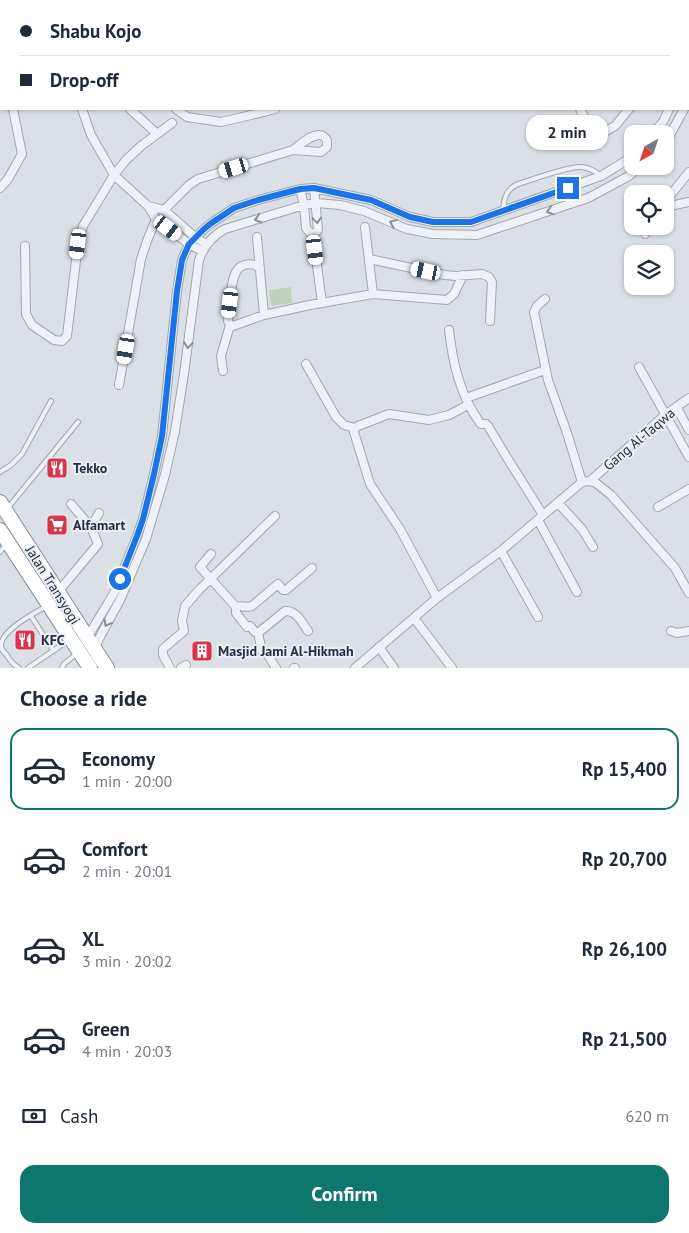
<!DOCTYPE html>
<html lang="en">
<head>
<meta charset="utf-8">
<style>
  body { margin:0; font-family:"PT Sans",sans-serif; background:#f2f2f3; color:#1f2937; height:100vh; display:flex; flex-direction:column; font-size:19px; white-space:nowrap }
  * { box-sizing:border-box; margin:0 }
  p { font-size:16px; color:#747a83 }
  .icon { flex:none; width:28px; height:28px; fill:none; stroke:currentColor; stroke-width:2; stroke-linecap:round; stroke-linejoin:round }
  .map { position:relative; height:668px; overflow:hidden }
  .sheet { display:flex; flex-direction:column; background:#fff; flex:1 }
  .sheet>* { flex:none }
  .top-card { position:absolute; left:0px; top:0px; width:690px; height:110px; box-shadow:0 1px 4px #0004; display:grid; align-content:center; height:110px; padding:0 20px; background:#fff }
  .needle { width:32px; rotate:220deg }
  .buttons { position:absolute; left:624px; top:125px; display:grid; gap:10px }
  .buttons a { display:grid; place-items:center; width:50px; height:50px; border-radius:10px; background:#fff; box-shadow:0 1px 4px #0004; font-size:25px }
  .end { position:absolute; width:22px; height:22px; margin:-11px; border:6px solid #1a73e8; background:#fff; box-shadow:0 0 0 2px #fff }
  .from { border-radius:50% }
  .bubble { position:absolute; height:35px; border-radius:15px; background:#fff; box-shadow:0 1px 4px #0004; font-size:16px; font-weight:800; line-height:35px; text-align:center }
  .car { position:absolute; width:15px; height:30px; margin:-15px -8px; border-radius:6px; box-shadow:0 0 4px 1px #0007; background:linear-gradient(#fff 24%,#345 0 40%,#fff 0 76%,#345 0 86%,#fff 0) }
  .top-card b { display:flex; align-items:center; gap:18px; height:48px; font-size:19px }
  .top-card b+b { border-top:1px solid #e0e1e3 }
  .top-card i { width:12px; height:12px; background:#1f2937 }
  ul { padding:0; list-style:none }
  li { display:flex; align-items:center; gap:15px; height:82px; margin:0 10px 8px; padding:0 10px; border:2px solid transparent; border-radius:15px }
  li div { flex:1 }
  li b { display:block; font-size:19px }
  li em { font-style:normal; font-weight:800 }
  li.active { border-color:#0f766e }
  li>.icon { width:45px; height:45px; stroke-width:1.5 }
  h2 { padding:0 20px; font-size:22px; line-height:60px }
  .pay { display:flex; align-items:center; gap:12px; height:55px; padding:0 20px; font-size:19px }
  .pay p { margin-inline-start:auto }
  .cta { display:flex; gap:10px; margin-top:auto; padding:10px 20px }
  .cta a { flex:1; height:58px; border-radius:15px; background:#0f766e; color:#fff; font-size:20px; font-weight:800; line-height:58px; text-align:center }
  .map>svg:first-child { display:block }
</style>
</head>
<body>
<div class="map">
<svg width="689" height="668" viewBox="0 0 689 668">
  <rect width="100%" height="100%" fill="#dbe0e7"/>
  <!-- green -->
  <path fill="#c1d2bc" d="M291,287L292,303L271,306L269,290Z"/>
  <g fill="none" stroke-linecap="round" stroke-linejoin="round">
    <!-- lane casing -->
    <g stroke="#a0a7b1" stroke-width="6">
      <path id="lane" d="M503,211C504,200 505,191 516,185C531,180 567,166 582,167C589,168 595,171 600,175
        M0,472L11,465L22,454L51,401
        M7,509L78,422
        M0,552L6,544
        M31,616L53,650
        M19,668C13,665 9,659 6,654C3,651 0,648 1,644C4,629 33,614 45,607
        M28,668L69,640
        M62,668L64,664L77,653"/>
    </g>
    <!-- street casing -->
    <g stroke="#a0a7b1" stroke-width="10">
      <path id="street" d="M12,0V1
        M254,0L255,1
        M528,0V1
        M579,0L580,1
        M631,0L632,1
        M689,0V1
        M296,1L298,0
        M480,1L483,0
        M656,1L657,0
        M0,18H1
        M689,99V98
        M82,109L91,135L114,175L148,206L156,219L189,244L202,251
        M130,109L157,134
        M176,109L187,117L221,122L251,115L275,109
        M580,109L585,119L593,130L604,132L615,126L629,109
        M652,134L663,122L669,109
        M665,144L684,109
        M0,188L8,179L22,154L13,109
        M300,189L304,205L306,228L310,233L313,235
        M665,202L689,172
        M148,206L164,210L195,237L206,244
        M665,207L689,202
        M164,210L189,185L198,179L293,150L321,152L327,147V140C325,138 323,135 320,135C311,134 300,145 293,150
        M365,227L373,294
        M645,234L649,226
        M313,235L322,303
        M313,235L318,230L314,188
        M257,237L264,315
        M25,246L26,314L32,325L54,340L62,341L67,336L78,244L83,226L114,175L126,160L141,146L172,123
        M369,259L445,275L456,276L482,274L489,277L492,282L490,321
        M545,299L537,306L534,312L548,380L567,433L582,482
        M230,325L233,326L264,315L310,305L373,294L447,300L454,294L463,275
        M449,330C453,364 460,395 480,423L481,424H486L488,426L506,456L543,515
        M306,364L336,417L344,425L355,428
        M639,367L689,457
        M223,371L221,356L230,325L228,321C229,309 230,283 236,272C241,263 252,262 260,268
        M119,385L141,259L147,241L156,219
        M466,398L545,370
        M677,408L689,430
        M590,481L665,415L689,398
        M558,503L582,529L593,547
        M658,507L689,489
        M538,520L577,592
        M91,527L99,513
        M501,551L538,617
        M211,554L200,567L236,607V613L247,627L250,626L255,632L258,633L262,651L268,655L276,668
        M58,592L98,544L91,527L71,504
        M437,598L400,529L370,484L354,432L355,428L358,426L389,414L429,420L449,415L468,405
        M236,607C242,605 246,608 252,606L278,584L283,590H286L312,568
        M414,618L452,668
        M671,631L677,633L689,631
        M258,633L285,611C296,610 302,622 308,631
        M87,638L114,593L137,536L143,519L154,474L162,436L177,291L182,260L189,244L203,230L210,224L234,208L258,200L300,189L314,188L371,200L410,217L433,222H471L601,176L632,157
        M379,647L394,668
        M94,648L121,598L146,539L165,475L175,431L184,374L199,260C204,245 212,236 225,229L304,205L316,203L340,205L364,211L407,229L433,234L477,235L588,198L629,176L640,166
        M170,668L163,655V649L184,631L182,621L185,606L199,590L275,516
        M181,668L186,665
        M294,668H295
        M355,668L437,598L501,551L582,482L590,481L596,483L611,495L675,568L689,593"/>
    </g>
    <!-- highway casing -->
    <g stroke="#828d9f" stroke-width="16">
      <path id="highway" d="M0,502L107,668
        M0,530L90,668"/>
    </g>
    <!-- lane -->
    <use href="#lane" stroke="#eef1f5" stroke-width="4"/>
    <!-- street -->
    <use href="#street" stroke="#eef1f5" stroke-width="8"/>
    <!-- highway -->
    <use href="#highway" stroke="#fff" stroke-width="14"/>
  </g>
  <!-- one-way arrows -->
  <defs><path id="oneway-chevron" d="M-2-3.5L2.5 0L-2 3.5" fill="none" stroke-width="1.6" stroke-linecap="round" stroke-linejoin="round" transform="scale(1.25)"/></defs>
  <g stroke="#89909a">
    <use href="#oneway-chevron" transform="translate(550 211) rotate(162)"/>
    <use href="#oneway-chevron" transform="translate(258 219) rotate(163)"/>
    <use href="#oneway-chevron" transform="translate(317 220) rotate(86)"/>
    <use href="#oneway-chevron" transform="translate(393 223) rotate(-158)"/>
    <use href="#oneway-chevron" transform="translate(188 345) rotate(97)"/>
    <use href="#oneway-chevron" transform="translate(107 623) rotate(119)"/>
  </g>
  <g fill="none" stroke-linecap="round" stroke-linejoin="round">
    <!-- route -->
    <path stroke="#1a73e8" stroke-width="6" d="M120,579L137,536L143,519L154,474L162,436L177,291L182,260L189,244L203,230L210,224L234,208L258,200L300,189L314,188L371,200L410,217L433,222H471L568,188"/>
  </g>
  <!-- icons -->
  <defs>
    <g id="restaurant-square" transform="scale(1.125)"><rect x="-9" y="-9" width="18" height="18" rx="4" fill="#d8354c" stroke="#ebeff5"/><path d="M-5-6h1v4h1v-4h1v4h1v-4h1v5L-1.5 .5V6h-2V.5L-5-1ZM5-6V6H3V1.5H1.5Q1.5-4 5-6Z" fill="#fff"/></g>
    <g id="supermarket-square" transform="scale(1.125)"><rect x="-9" y="-9" width="18" height="18" rx="4" fill="#d8354c" stroke="#ebeff5"/><path d="M-6-5.5h2.5l.6 2H6L4.5 2H-2.5L-4.4-4H-6ZM-1.5 3.2a1.3 1.3 0 1 0 .1 0ZM3 3.2a1.3 1.3 0 1 0 .1 0Z" fill="#fff"/></g>
    <g id="building-square" transform="scale(1.125)"><rect x="-9" y="-9" width="18" height="18" rx="4" fill="#d8354c" stroke="#ebeff5"/><path d="M-4-6H4V6H1V3H-1V6H-4ZM-2.5-4.3h1.7v1.8h-1.7ZM.8-4.3h1.7v1.8H.8ZM-2.5-1h1.7V.8h-1.7ZM.8-1h1.7V.8H.8Z" fill="#fff"/></g>
  </defs>
  <g fill-rule="evenodd">
    <use href="#restaurant-square" x="57" y="468"/>
    <use href="#supermarket-square" x="57" y="525"/>
    <use href="#restaurant-square" x="25" y="640"/>
    <use href="#building-square" x="202" y="651"/>
  </g>
  <g text-anchor="middle" dominant-baseline="central" stroke-width="4" stroke-linejoin="round" paint-order="stroke">
    <!-- street labels -->
    <g font-size="14" fill="#242e3e" stroke="#ebeff5">
      <text transform="translate(639 439) rotate(-40)">Gang Al-Taqwa</text>
      <text transform="translate(53 585) rotate(58)">Jalan Transyogi</text>
    </g>
    <!-- poi labels -->
    <g font-size="14" font-weight="bold" fill="#242e3e" stroke="#ebeff5" text-anchor="start">
      <text x="73" y="468">Tekko</text>
      <text x="73" y="525">Alfamart</text>
      <text x="41" y="640">KFC</text>
      <text x="218" y="651">Masjid Jami Al-Hikmah</text>
    </g>
  </g>
</svg>
<div class="buttons">
<a><svg class="needle" viewBox="-14 -14 28 28"><path d="M0-13l5 13h-10z" fill="#e53935"/><path d="M0 13l5-13h-10z" fill="#747a83"/></svg></a>
<a><svg class="icon" aria-label="locate" viewBox="0 0 24 24"><circle cx="12" cy="12" r="6"/><path d="M12 2v4M12 18v4M2 12h4M18 12h4"/></svg></a>
<a><svg class="icon" aria-label="layers" viewBox="0 0 24 24"><path d="M12 4l9 5-9 5-9-5zM3 14l9 5 9-5"/></svg></a>
</div>
<i class="end from" style="left:120px;top:579px"></i>
<i class="end" style="left:568px;top:188px"></i>
<div class="bubble" style="left:526px;top:115px;width:82px">2 min</div>
<i class="car" style="left:234px;top:168px;rotate:253deg"></i>
<i class="car" style="left:168px;top:228px;rotate:127deg"></i>
<i class="car" style="left:78px;top:244px;rotate:187deg"></i>
<i class="car" style="left:315px;top:250px;rotate:173deg"></i>
<i class="car" style="left:426px;top:271px;rotate:282deg"></i>
<i class="car" style="left:230px;top:303px;rotate:187deg"></i>
<i class="car" style="left:126px;top:349px;rotate:190deg"></i>
<div class="top-card">
<b><i class="from"></i>Shabu Kojo</b>
<b><i></i>Drop-off</b>
</div>
</div>
<section class="sheet">
<h2>Choose a ride</h2>
<ul>
<li class="active"><svg class="icon" aria-label="car" viewBox="0 0 24 24"><path d="M5 17H2v-5l4-1 3-4h7l3 4 3 1v5h-3M9 17h6M6 11h13"/><circle cx="7" cy="17" r="2"/><circle cx="17" cy="17" r="2"/></svg><div><b>Economy</b><p>1 min · 20:00</p></div><em>Rp 15,400</em></li>
<li><svg class="icon" aria-label="car" viewBox="0 0 24 24"><path d="M5 17H2v-5l4-1 3-4h7l3 4 3 1v5h-3M9 17h6M6 11h13"/><circle cx="7" cy="17" r="2"/><circle cx="17" cy="17" r="2"/></svg><div><b>Comfort</b><p>2 min · 20:01</p></div><em>Rp 20,700</em></li>
<li><svg class="icon" aria-label="car" viewBox="0 0 24 24"><path d="M5 17H2v-5l4-1 3-4h7l3 4 3 1v5h-3M9 17h6M6 11h13"/><circle cx="7" cy="17" r="2"/><circle cx="17" cy="17" r="2"/></svg><div><b>XL</b><p>3 min · 20:02</p></div><em>Rp 26,100</em></li>
<li><svg class="icon" aria-label="car" viewBox="0 0 24 24"><path d="M5 17H2v-5l4-1 3-4h7l3 4 3 1v5h-3M9 17h6M6 11h13"/><circle cx="7" cy="17" r="2"/><circle cx="17" cy="17" r="2"/></svg><div><b>Green</b><p>4 min · 20:03</p></div><em>Rp 21,500</em></li>
</ul>
<div class="pay"><svg class="icon" aria-label="cash" viewBox="0 0 24 24"><path d="M3 7h18v10H3z"/><circle cx="12" cy="12" r="2"/></svg>Cash<p>620 m</p></div>
<div class="cta"><a>Confirm</a></div>
</section>
</body>
</html>
